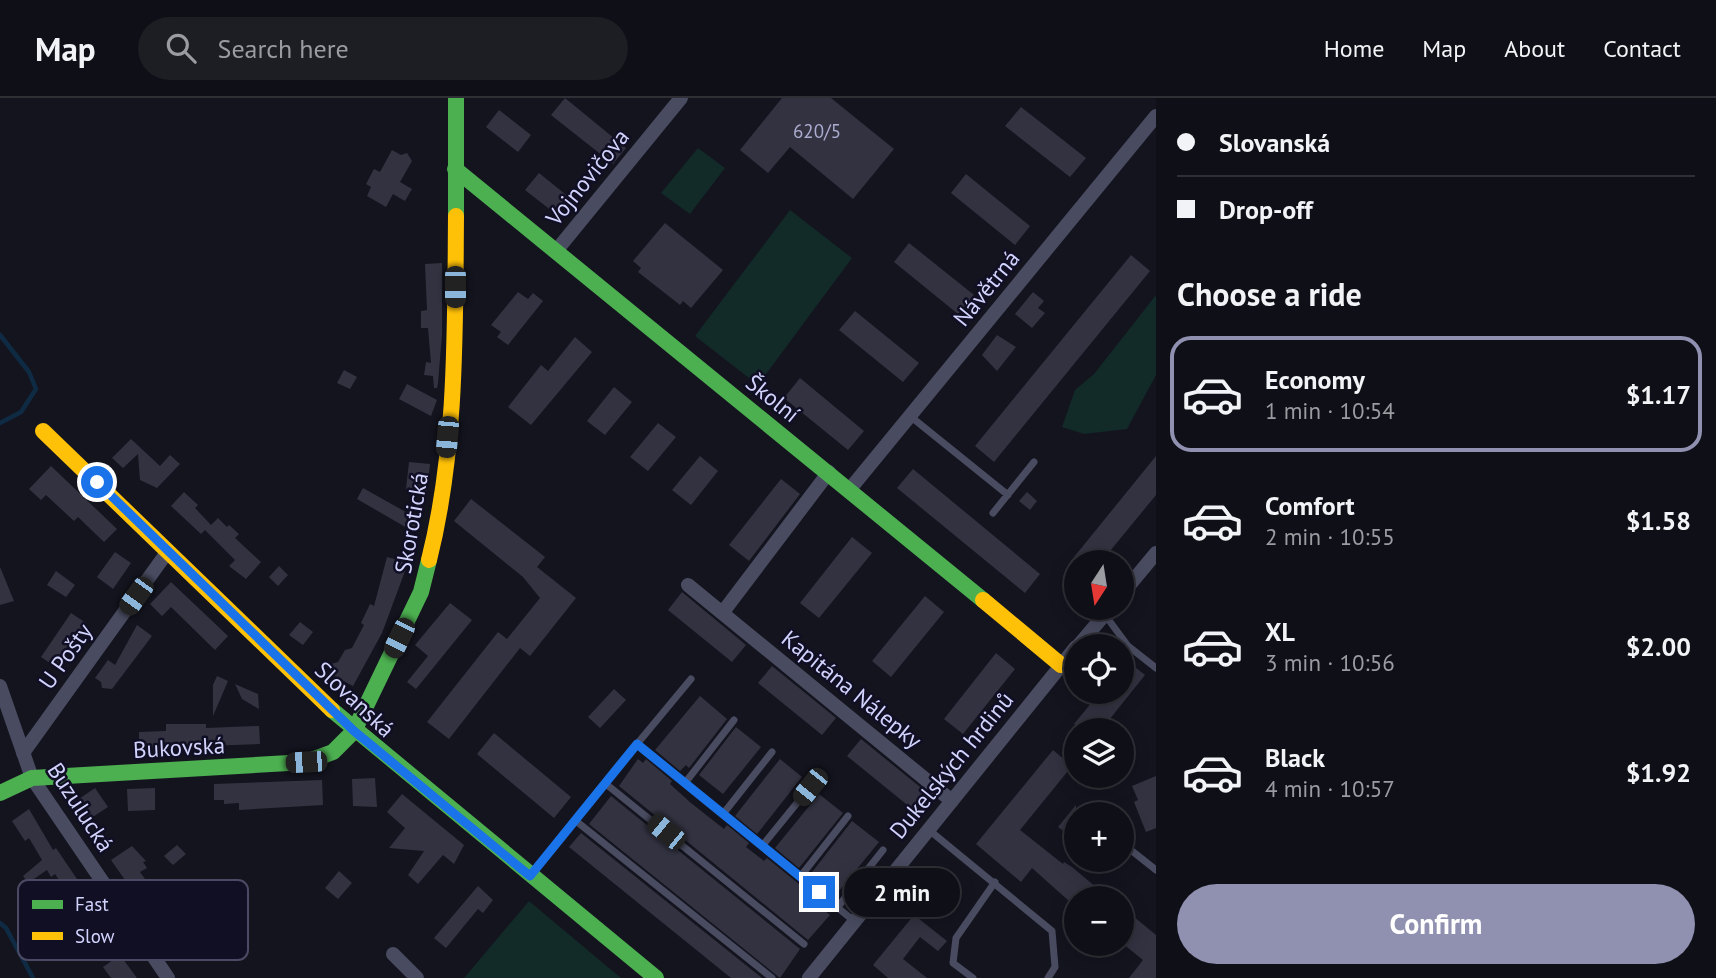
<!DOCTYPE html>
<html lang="en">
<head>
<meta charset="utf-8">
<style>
  body { margin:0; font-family:"PT Sans",sans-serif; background:#1d1d24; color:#f1f3f6; height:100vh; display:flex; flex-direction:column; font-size:26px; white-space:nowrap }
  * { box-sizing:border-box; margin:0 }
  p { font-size:23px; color:#9b9ca1 }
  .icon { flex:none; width:38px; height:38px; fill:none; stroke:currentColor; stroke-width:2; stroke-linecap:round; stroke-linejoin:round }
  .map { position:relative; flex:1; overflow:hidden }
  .details { display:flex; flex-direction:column; background:#0f0f17; width:560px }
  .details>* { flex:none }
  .guide { display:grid; align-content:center; height:154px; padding:0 21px; background:#0f0f17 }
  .needle { width:46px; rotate:192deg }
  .buttons { position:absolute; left:1064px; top:452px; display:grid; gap:14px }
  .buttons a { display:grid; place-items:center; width:70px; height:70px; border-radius:50%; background:#0f0f17; box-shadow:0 4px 18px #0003,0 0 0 2px #2f2f36; font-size:35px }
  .end { position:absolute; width:32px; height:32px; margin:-16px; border:9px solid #1a73e8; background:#fff; box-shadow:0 0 0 4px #fff }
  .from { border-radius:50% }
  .bubble { position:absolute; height:49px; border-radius:24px; background:#0f0f17; box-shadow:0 4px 18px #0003,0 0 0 2px #2f2f36; font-size:23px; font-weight:600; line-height:49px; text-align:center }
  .car { position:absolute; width:21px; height:42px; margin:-21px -10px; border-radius:9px; box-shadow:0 0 5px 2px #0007; background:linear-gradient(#222 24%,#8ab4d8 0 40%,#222 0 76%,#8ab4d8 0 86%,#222 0) }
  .guide b { display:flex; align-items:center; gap:24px; height:66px; font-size:26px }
  .guide b+b { border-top:2px solid #2f2f36 }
  .guide i { width:18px; height:18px; background:#f1f3f6 }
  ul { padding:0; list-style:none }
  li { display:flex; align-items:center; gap:21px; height:116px; margin:0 14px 10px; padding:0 7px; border:4px solid transparent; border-radius:21px }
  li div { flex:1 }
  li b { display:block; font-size:26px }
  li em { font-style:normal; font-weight:600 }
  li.active { border-color:#9091b0 }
  li>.icon { width:63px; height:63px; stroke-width:1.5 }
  h2 { padding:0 21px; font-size:32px; line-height:84px }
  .button { display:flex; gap:14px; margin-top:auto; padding:14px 21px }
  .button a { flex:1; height:80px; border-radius:42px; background:#9091b0; color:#fff; font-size:28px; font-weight:600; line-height:80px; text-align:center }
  header { display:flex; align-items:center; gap:42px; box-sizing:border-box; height:98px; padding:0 35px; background:#0f0f17; border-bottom:2px solid #2f2f36 }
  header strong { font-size:33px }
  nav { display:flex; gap:38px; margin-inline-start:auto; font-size:24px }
  .search { width:490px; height:63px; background:#1d1d24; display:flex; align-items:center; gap:18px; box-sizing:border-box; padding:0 24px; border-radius:38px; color:#9b9ca1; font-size:26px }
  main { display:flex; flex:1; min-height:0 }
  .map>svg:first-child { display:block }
</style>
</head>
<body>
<header>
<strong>Map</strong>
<div class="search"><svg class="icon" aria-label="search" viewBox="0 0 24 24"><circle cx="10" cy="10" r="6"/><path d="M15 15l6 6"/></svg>Search here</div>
<nav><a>Home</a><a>Map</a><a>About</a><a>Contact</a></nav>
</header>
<main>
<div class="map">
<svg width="1156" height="880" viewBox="0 0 1156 880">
  <rect width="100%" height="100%" fill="#14141f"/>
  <!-- green -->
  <path fill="#122a28" d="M698,50L725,70L690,116L661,95Z
    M790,112L852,160L758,287L695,238Z
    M1156,197V277L1127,331L1084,336L1062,329L1075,292L1094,276Z
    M529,803L621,880H464Z"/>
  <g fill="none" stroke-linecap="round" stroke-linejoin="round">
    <!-- stream -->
    <path stroke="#0f2b44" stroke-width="4.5" d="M0,237L29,274L36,291L21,314L0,325
      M0,825L6,830L33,880"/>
  </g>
  <!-- building -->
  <path fill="#323241" d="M565,0L626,50L613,66L551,17Z
    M782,0H831L894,51L853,101L790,49L768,75L740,52Z
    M1021,9L1086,60L1070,79L1005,28Z
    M499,12L531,37L518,54L486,29Z
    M392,52L401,57L407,55L412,63L400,84L412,91L405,103L393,96L386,109L367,98L371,89L366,86L374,71L380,74Z
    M539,75L570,100L557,117L525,92Z
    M966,76L1030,128L1015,147L951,95Z
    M665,125L723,172L691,210L683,203L680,207L638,174L641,170L633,163Z
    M909,145L974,197L958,216L894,164Z
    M1131,157L1150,173L994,364L975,348Z
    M442,165V237L438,285L437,290H434L433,278L424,277L426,264L431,265L428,230H421V213L427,212L425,166Z
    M518,194L528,201L533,195L543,203L508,247L497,239L501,234L491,227Z
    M1033,194L1044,203L1038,210L1045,215L1032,230L1015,216Z
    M855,213L919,265L903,284L839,232Z
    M997,237L1016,249L997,273L982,257Z
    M575,239L592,254L531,327L508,309L541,267L548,273Z
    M344,272L357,279L350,291L337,285Z
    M800,280L864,333L848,352L784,300Z
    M407,286L437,302L431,318L399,301Z
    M614,289L632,304L605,337L587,323Z
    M658,325L676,339L648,373L630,359Z
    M131,341L160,368L170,357L180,366L157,390L140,382L138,356L123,370L112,360Z
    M700,358L718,373L691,407L672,392Z
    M1156,358V397L1101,464H1070Z
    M409,364L430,366L427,394L406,391Z
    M51,368L117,431L104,444L78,419L74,423L46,397L41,402L29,391Z
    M913,371L1040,476L1025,495L897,390Z
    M781,381L800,396L749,463L729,447Z
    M363,390L420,422L414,434L357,401Z
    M184,394L198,407L195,410L211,427L218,420L227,429L229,427L239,436L235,440L261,464L246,481L229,468L235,462L205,432L201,436L171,408Z
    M1027,394L1037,403L1030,412L1019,403Z
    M471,401L545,459L537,469L576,500L530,558L520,550L449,641L427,624L498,534L507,541L540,500L523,479L454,423Z
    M852,439L872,455L819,520L800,505Z
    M115,454L131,465L113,491L97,479Z
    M387,459L408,465L382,535L353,588L334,578L331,566L338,564L345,552L352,550L364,527L361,525L370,506L374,508Z
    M279,468L288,477L278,488L269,479Z
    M0,469L14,503L0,507Z
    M56,473L75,487L66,499L47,487Z
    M171,484L228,538L215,552L171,509L162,518L150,506Z
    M682,494L746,547L732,564L668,512Z
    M925,498L944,514L891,579L872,563Z
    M450,505L472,522L416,591L407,584L428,558L415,547Z
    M71,515L86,525L57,570L41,559Z
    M300,524L313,534L303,547L289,537Z
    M137,527L152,538L112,591L102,590L101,584L95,580L108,562L115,567Z
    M996,555L1015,571L963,636L944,621Z
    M1122,559L1145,577L1101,632H1081L1074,626L1101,593H1122Z
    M772,568L836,620L822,637L758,585Z
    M217,578L228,583L213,618V587Z
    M235,586L258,596L259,611L242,601Z
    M614,591L626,602L600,630L588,619Z
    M700,598L727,621L689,670L686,667L680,673L655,652Z
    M166,626H206V630L259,628L260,646L139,650V634L166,633Z
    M736,629L761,649L723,696L699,677Z
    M494,635L571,699L554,720L477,656Z
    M861,641L925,693L911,710L847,658Z
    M1053,652L1072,668L1020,732L1063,766L1064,764L1072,769L1109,800H1076V804L1069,803L1032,770L1021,784L976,746Z
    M638,661L643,665L646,661L672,683L670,686L691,705L724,731L727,727L749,745L746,749L764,763L767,760L827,809L824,812L830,817L808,842L619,688Z
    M780,661L802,679L757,736L735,718Z
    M1156,678V730L1146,734L1134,704L1138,702L1132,688Z
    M375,680L377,709L353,708L352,681Z
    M322,682L323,707L239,712V705L224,706V702H214V686Z
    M95,690L108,709L85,724L73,705Z
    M155,690V712L128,713L127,691Z
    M402,696L464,747L454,766L443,757L418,786L408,777L424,753L389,750L405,730L387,714Z
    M819,696L843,715L799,770L775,750Z
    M611,698L800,851L780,880L589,726Z
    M1076,707V729L1069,737L1058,729Z
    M29,711L53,752L56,750L79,784L66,792L55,776L51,779L47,772L28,785L23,778L42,762L29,740L25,743L12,723Z
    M852,723L879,744L834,799L809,778Z
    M581,735L762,880H731L569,749Z
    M177,747L186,756L173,767L164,758Z
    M132,748L146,763L143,764L147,770L140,774L162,805L148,815L111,762Z
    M339,773L352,785L338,801L325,790Z
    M478,788L493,802L483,815L478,811L446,850L434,840Z
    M1122,809L1156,837V880H1129L1143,862L1122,845Z
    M914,817L947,843L938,853L920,839L903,861L927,880H888L873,867Z
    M120,857L137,880H111L103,869Z"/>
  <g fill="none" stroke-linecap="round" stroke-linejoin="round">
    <!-- lane -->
    <path stroke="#494b60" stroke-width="7" d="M910,318L1008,397
      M993,415L1034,364
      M1105,517L1128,548L1156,570
      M637,646L691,581
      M685,685L734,622
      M606,686L804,846
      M723,716L772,654
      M576,723L772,880
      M929,732L1052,833L1055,869L1048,880
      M1122,745L1156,772
      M762,748L810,689
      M532,775L637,646L854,823
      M800,779L848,718
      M837,810L883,752
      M973,880L953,865L956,840L995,784"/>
    <!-- street -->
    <path stroke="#494b60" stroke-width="14" d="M556,153L681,0
      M850,391L1156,18
      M688,487L952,703
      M1122,496L1156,455
      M723,514L829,374
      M1078,548L1111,509
      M0,588L32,680L168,880
      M23,655L168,453
      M393,856L417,880
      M809,880L1076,549"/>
    <!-- fast -->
    <path stroke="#4caf50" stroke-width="16" d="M455,71L983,502
      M456,118V0
      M332,612L656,880
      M0,695L32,680L306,664L333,654L354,633L421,494L429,462"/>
    <!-- slow -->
    <path stroke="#ffc107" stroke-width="16" d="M43,333L332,612
      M429,462C457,351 455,232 456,118
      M983,502L1061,567"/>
  </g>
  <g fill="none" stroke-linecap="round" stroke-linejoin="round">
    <!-- route -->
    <path stroke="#1a73e8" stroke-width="9" d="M97,384L354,633L530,778L637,646L819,794"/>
  </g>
  <g text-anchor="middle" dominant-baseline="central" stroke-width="5" stroke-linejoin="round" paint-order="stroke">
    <!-- number labels -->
    <g font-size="19" fill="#abaccf">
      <text x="817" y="33">620/5</text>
    </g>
    <!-- street labels -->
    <g font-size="23" fill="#d3d4fe" stroke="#100f24">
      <text transform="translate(587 79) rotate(-51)">Vojnovičova</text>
      <text transform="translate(986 190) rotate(-51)">Návětrná</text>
      <text transform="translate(773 300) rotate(39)">Školní</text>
      <text transform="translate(411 425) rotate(-80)">Skorotická</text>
      <text transform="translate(65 558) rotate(-55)">U Pošty</text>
      <text transform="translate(852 591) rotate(39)">Kapitána Nálepky</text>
      <text transform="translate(355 601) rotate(43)">Slovanská</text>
      <text transform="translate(179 649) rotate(-3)">Bukovská</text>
      <text transform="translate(951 667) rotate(-51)">Dukelských hrdinů</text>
      <text transform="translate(81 709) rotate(57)">Buzulucká</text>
    </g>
  </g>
  <!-- legend -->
  <rect x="18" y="782" width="230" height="80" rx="10" fill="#100f24" stroke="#4a4a65" stroke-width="2"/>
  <rect x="32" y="802" width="31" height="9" fill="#4caf50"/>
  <rect x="32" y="834" width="31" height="8" fill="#ffc107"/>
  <g font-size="19" fill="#d3d4fe">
    <text x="75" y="813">Fast</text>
    <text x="75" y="845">Slow</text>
  </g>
</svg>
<div class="buttons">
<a><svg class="needle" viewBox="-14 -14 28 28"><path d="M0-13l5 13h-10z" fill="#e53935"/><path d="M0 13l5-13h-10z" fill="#9b9ca1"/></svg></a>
<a><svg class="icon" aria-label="locate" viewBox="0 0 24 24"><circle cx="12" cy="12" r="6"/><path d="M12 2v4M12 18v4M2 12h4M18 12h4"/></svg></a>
<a><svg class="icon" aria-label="layers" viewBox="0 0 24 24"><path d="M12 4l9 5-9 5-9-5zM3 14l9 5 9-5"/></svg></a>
<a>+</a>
<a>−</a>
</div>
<i class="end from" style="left:97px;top:384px"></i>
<i class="end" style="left:819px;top:794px"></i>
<div class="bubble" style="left:844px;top:770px;width:116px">2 min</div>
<i class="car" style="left:455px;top:189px;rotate:180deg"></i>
<i class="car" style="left:447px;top:339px;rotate:185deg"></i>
<i class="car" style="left:136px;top:498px;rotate:216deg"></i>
<i class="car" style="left:399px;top:540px;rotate:206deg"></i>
<i class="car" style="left:306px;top:664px;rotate:267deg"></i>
<i class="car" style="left:810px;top:689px;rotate:219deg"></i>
<i class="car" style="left:666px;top:734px;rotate:309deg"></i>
</div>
<section class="details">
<div class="guide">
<b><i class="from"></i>Slovanská</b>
<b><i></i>Drop-off</b>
</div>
<h2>Choose a ride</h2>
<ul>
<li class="active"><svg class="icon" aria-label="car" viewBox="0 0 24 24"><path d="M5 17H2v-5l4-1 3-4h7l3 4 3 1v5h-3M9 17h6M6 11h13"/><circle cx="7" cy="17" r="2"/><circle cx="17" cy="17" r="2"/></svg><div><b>Economy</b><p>1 min · 10:54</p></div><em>$1.17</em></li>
<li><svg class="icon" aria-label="car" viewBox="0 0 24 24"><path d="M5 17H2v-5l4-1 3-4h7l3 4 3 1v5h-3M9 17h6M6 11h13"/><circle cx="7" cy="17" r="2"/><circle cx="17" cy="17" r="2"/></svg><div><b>Comfort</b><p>2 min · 10:55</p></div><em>$1.58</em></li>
<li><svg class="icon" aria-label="car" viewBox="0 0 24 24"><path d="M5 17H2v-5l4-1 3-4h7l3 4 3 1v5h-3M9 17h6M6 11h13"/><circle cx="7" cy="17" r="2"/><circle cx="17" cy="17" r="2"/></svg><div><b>XL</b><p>3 min · 10:56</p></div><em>$2.00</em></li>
<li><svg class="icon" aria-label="car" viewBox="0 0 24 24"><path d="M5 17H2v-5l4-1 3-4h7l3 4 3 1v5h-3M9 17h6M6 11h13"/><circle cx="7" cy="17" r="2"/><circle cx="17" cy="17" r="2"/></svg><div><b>Black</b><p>4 min · 10:57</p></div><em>$1.92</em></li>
</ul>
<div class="button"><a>Confirm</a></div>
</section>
</main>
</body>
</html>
